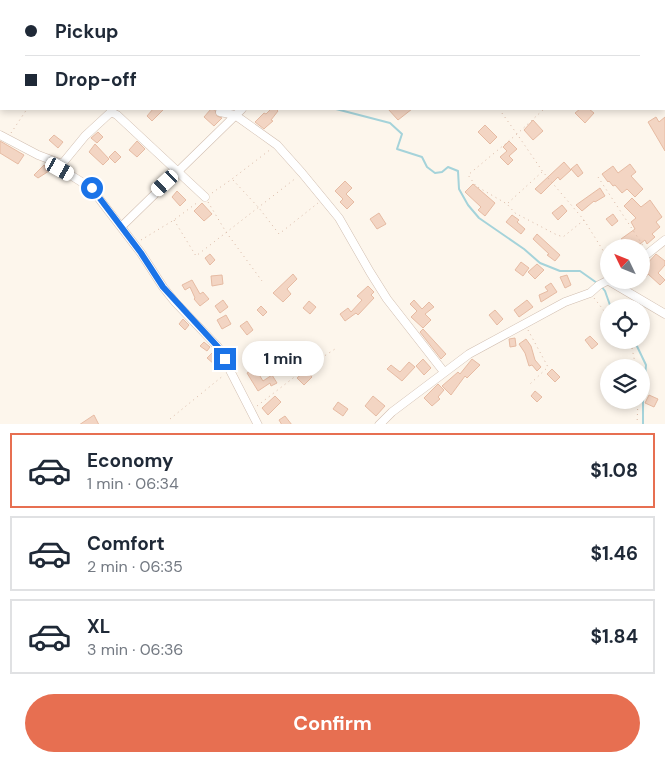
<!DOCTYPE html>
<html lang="en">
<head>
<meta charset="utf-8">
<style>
  body { margin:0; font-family:"DM Sans",sans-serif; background:#f6f6f7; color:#1f2937; height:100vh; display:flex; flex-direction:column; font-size:19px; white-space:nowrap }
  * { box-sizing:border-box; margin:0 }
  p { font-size:16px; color:#747a83 }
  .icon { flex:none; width:28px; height:28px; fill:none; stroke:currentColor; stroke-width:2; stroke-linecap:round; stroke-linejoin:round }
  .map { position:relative; height:424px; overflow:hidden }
  .sheet { display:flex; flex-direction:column; background:#fff; flex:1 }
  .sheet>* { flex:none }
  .banner { position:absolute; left:0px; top:0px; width:665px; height:110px; box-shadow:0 2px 8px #0003; display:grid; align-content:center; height:110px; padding:0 25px; background:#fff }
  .needle { width:32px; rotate:313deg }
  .fabs { position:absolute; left:600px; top:239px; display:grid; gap:10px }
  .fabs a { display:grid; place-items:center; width:50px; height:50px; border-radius:50%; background:#fff; box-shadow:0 2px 8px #0003; font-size:25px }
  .end { position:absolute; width:22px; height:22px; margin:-11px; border:6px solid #1a73e8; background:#fff; box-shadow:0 0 0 2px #fff }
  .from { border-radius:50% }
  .bubble { position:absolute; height:35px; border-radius:18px; background:#fff; box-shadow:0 2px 8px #0003; font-size:16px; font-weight:700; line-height:35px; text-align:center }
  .car { position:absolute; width:15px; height:30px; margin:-15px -8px; border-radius:6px; box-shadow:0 0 4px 1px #0007; background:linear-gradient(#fff 24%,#345 0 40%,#fff 0 76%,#345 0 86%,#fff 0) }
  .banner b { display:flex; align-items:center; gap:18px; height:48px; font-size:19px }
  .banner b+b { border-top:1px solid #e0e1e3 }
  .banner i { width:12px; height:12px; background:#1f2937 }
  ul { padding:9px 0 0; list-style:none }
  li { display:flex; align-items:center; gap:15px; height:75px; margin:0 10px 8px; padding:0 15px; border:2px solid #e0e1e3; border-radius:0px }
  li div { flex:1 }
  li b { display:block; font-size:19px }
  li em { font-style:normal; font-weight:700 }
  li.active { border-color:#e76f51 }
  li>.icon { width:45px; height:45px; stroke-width:1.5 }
  .cta { display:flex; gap:10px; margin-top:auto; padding:10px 25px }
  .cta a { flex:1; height:58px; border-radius:30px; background:#e76f51; color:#fff; font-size:20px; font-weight:700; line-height:58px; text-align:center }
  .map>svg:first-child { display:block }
</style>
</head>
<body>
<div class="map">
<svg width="665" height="425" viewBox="0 0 665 425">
  <rect width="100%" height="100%" fill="#fdf6ec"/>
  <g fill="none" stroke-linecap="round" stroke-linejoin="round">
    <!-- stream -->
    <path stroke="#a5d3da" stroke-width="2" d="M202,0V1
      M206,0L207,1
      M336,109L390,123L402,134L397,149L422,157L427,167L435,173L442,172L448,167L458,171L459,189L468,205L479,218L524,249L540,263L560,271H580L597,283
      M601,286L605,291L611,308
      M634,340L646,365L643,400V425"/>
  </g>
  <!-- building -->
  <path fill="#f3d5c3" stroke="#e6bba3" d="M153,109H164L152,121L147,116Z
    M211,109L215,110L217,116L222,118L214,126L204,117Z
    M271,109H276L278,111L271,120L273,121L266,127L264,129L255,122L264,113L266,114Z
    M388,109H412L398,120Z
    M580,109H589L594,113L585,123L575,113Z
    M656,117L659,122L665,117V151L648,122Z
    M533,120L543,131L533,140L524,130Z
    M485,125L497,137L490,144L478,132Z
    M98,132L103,137L97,143L91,138Z
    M54,135L63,142L58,148L49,140Z
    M0,141L24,155L18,164L0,153Z
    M137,141L145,149L137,157L129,150Z
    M509,141L517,149L509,156L513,160L508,165L500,157L507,151L503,147Z
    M95,144L109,159L103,165L89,152Z
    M115,151L121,157L115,163L109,157Z
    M564,162L571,170L560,180L558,177L541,194L535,189Z
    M577,164L583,173L578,177L571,169Z
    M630,164L636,172L631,176L643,189L635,197L627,189L622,193L615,185L613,186L609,181L608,182L602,174L613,166L618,173Z
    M44,165L49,171L38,178L34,175Z
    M345,181L352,188L346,194L354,202L347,209L340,202L343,199L335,191Z
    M473,184L495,203L485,216L478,210L481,207L465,192Z
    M600,188L605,196L595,202L594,201L582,211L576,205Z
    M177,191L186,200L180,206L172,197Z
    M632,198L641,207L650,200L662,217L656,222L660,227L652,234L655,237L647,244L645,240L635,248H628L621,239L635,229L631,222L636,218L624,206Z
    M202,203L212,214L204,221L194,211Z
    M562,205L567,211L558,220L552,213Z
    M379,213L386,224L377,229L370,219Z
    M613,214L618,221L612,226L606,219Z
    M512,215L519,220L517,222L525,229L521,234L506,222Z
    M537,234L560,255L555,261L547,255L549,254L533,239Z
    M210,254L215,260L210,265L205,258Z
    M656,254L665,261V265L658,273L665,280L660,285L648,274L645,278L641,274V265L645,266Z
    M521,262L529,268L523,276L515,270Z
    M537,264L544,270L535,279L528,272Z
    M293,274L297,279L287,289L291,294L283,302L273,293Z
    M222,275L223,284L212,286L211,276Z
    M567,275L571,285L565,288L560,277Z
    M192,280L200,294L203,292L209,299L200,306L194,299L195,298L190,287L185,290L182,285Z
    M551,283L557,292L541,302L539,295L548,291L545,287Z
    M368,286L374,292L371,295L374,298L358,315L356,313L345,321L340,314L348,308L351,312L362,300L357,296Z
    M223,300L228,307L220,313L215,306Z
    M414,300L422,309L429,302L434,307L425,314L431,320L423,328L411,317L417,311L410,304Z
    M527,300L533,307L519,317L514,310Z
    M309,301L316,307L310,314L303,308Z
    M261,306L267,312L263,316L257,310Z
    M495,310L503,319L497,325L489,315Z
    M226,315L231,324L222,329L217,320Z
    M183,319L189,325L185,330L179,324Z
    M247,321L253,330L247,335L240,326Z
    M423,329L446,354L441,359L420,332Z
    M590,336L598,344L592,349L585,340Z
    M515,338L516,346L510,347L509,339Z
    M526,339L531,346L535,360L541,367L537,371L532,365L529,366L525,353L519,344Z
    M204,342L210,347L207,351L200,346Z
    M213,352L218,360L214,364L207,358Z
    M423,359L431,368L424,375L416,366Z
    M472,359L480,365L467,378L465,376L451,395L442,386L458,372L460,374Z
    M409,362L415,367L402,381L387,369L391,365L400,372Z
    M255,368L263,381L272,375L277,383L271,386L270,383L258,391L247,373Z
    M552,369L560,377L555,382L547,374Z
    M306,370L312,377L304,385L297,378Z
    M438,384L444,390L438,397L440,399L432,406L424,398Z
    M535,391L542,397L537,402L531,396Z
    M649,395L658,399L654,407L645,403Z
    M275,396L281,402L268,415L262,408Z
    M373,396L385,406L376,416L365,406Z
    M338,402L348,409L343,416L333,409Z
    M94,415L99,425H79Z
    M285,416L292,425H282L279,420Z"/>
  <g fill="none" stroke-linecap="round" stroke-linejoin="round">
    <!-- minor casing -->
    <g stroke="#d1beb0" stroke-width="9">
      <path id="minor" d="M304,0L305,1
        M376,1L378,0
        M610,1L612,0
        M664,77L665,79
        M220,112L235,115L277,145L302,173L339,218L370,272L387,299L444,372
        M0,135L38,155L62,164L61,169L91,188L141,253L163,287L175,302L218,347L258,425
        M62,164L85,136L111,112L117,115L205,197
        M121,227L242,109
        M641,259L665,240
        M609,281L665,314
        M379,425L392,412L469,354L565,302L590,293L599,285L609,280"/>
    </g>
    <!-- path -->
    <path stroke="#d9b8a5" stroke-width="1" stroke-dasharray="1 4" stroke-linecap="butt" d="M3,0L4,1
      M103,0L105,1
      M424,0V1
      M481,1L483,0
      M499,109L517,134L544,109
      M11,133L27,109
      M598,177L644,247
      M233,180L259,208L279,234L318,203
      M212,193L232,179L271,149
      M208,202L226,232L262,281
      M508,203L542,172
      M174,220L196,256L296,178
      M584,220L563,237L555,234L515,213L507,204L476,186L468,175L517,134L543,172L584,220L609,260
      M141,240L174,220L198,202
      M594,298L609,317
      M528,330L548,367L530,384
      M626,340L632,348L636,368
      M257,406L306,368L335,349
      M170,419L224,375
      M637,425L638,400"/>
    <!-- minor -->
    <use href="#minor" stroke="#fff" stroke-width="8"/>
  </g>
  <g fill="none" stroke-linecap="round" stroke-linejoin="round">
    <!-- route -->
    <path stroke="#1a73e8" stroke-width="6" d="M92,188L141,253L163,287L218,347L225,359"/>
  </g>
</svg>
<div class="fabs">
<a><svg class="needle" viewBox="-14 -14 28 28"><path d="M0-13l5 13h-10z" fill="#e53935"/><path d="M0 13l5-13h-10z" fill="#747a83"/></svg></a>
<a><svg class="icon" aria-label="locate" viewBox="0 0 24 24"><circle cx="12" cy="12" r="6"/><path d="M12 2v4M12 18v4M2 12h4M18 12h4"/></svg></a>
<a><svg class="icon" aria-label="layers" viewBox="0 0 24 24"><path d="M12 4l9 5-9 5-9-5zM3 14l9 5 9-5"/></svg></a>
</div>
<i class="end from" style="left:92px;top:188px"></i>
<i class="end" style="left:225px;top:359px"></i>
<div class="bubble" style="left:242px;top:341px;width:82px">1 min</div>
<i class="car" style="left:60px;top:169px;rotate:119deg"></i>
<i class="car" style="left:165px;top:183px;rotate:227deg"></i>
<div class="banner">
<b><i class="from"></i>Pickup</b>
<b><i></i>Drop-off</b>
</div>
</div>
<section class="sheet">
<ul>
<li class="active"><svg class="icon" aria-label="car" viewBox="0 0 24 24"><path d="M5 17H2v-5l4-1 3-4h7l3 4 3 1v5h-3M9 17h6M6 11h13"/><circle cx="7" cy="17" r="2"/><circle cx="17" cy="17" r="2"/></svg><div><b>Economy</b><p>1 min · 06:34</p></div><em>$1.08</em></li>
<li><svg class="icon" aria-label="car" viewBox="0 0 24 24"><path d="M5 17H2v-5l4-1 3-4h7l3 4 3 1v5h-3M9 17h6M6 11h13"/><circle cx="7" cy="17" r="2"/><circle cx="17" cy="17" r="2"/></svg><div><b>Comfort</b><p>2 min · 06:35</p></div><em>$1.46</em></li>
<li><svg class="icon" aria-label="car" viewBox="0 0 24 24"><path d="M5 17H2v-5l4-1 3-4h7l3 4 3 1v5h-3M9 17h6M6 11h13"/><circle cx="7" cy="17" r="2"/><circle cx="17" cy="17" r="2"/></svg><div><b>XL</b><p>3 min · 06:36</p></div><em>$1.84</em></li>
</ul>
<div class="cta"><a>Confirm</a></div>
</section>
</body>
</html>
